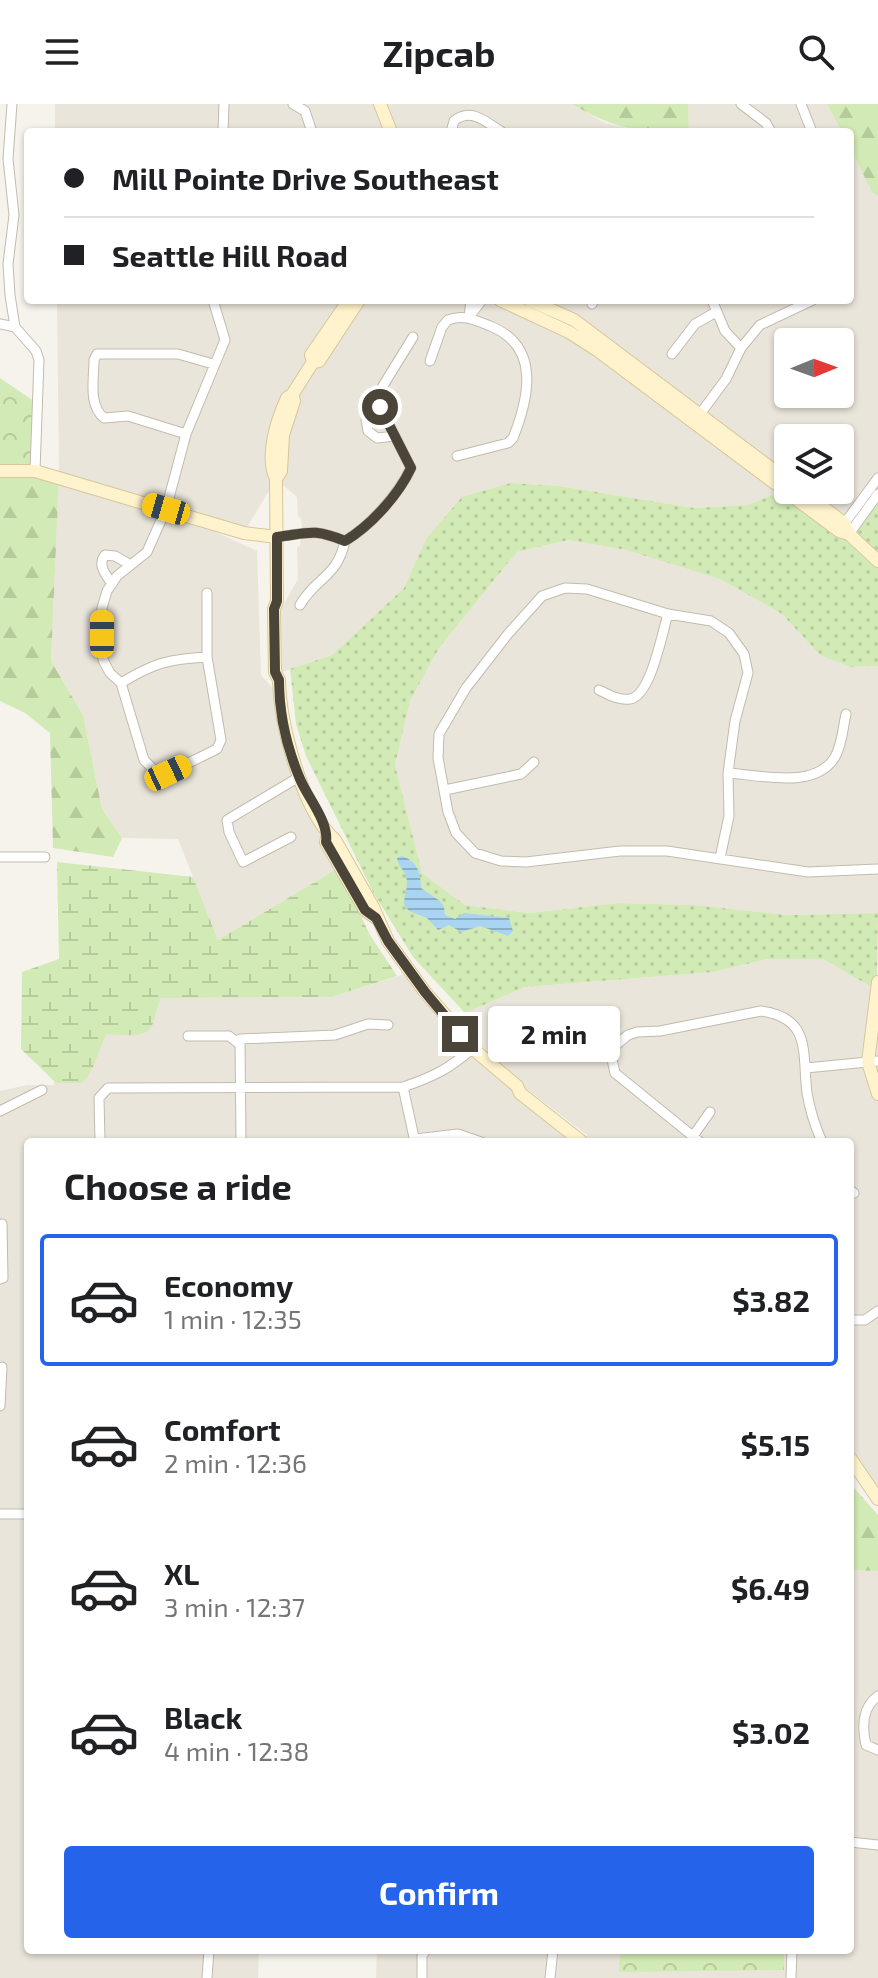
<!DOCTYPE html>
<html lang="en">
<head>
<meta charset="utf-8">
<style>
  body { margin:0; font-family:"Exo 2",sans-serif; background:#f2f2f2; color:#202124; height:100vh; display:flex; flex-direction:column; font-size:30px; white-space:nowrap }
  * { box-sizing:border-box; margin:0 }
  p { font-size:26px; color:#757577 }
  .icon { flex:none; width:44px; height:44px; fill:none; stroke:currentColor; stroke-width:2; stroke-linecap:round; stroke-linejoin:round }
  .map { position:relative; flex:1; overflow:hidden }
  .details { position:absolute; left:24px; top:1034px; width:830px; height:816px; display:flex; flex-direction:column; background:#fff; border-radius:8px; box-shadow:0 2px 6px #0004 }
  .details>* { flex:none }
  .hud { position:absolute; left:24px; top:24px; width:830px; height:176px; border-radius:8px; box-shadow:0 2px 6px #0004; display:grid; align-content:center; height:176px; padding:0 40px; background:#fff }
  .needle { width:52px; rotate:89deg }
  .buttons { position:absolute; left:774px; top:224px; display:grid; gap:16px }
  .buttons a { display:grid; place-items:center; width:80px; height:80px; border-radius:8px; background:#fff; box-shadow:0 2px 6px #0004; font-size:40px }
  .end { position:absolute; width:36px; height:36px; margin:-18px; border:10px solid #4b4439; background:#fff; box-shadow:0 0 0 4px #fff }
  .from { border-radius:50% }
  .bubble { position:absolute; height:56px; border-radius:8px; background:#fff; box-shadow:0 2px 6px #0004; font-size:26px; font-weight:700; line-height:56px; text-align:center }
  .car { position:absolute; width:24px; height:48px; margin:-24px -12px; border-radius:10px; box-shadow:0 0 6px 2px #0007; background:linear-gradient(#f5c518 24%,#345 0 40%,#f5c518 0 76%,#345 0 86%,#f5c518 0) }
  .hud b { display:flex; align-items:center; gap:28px; height:76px; font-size:30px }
  .hud b+b { border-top:2px solid #e0e0e0 }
  .hud i { width:20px; height:20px; background:#202124 }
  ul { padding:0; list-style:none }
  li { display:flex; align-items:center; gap:24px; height:132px; margin:0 16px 12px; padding:0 24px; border:4px solid transparent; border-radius:8px }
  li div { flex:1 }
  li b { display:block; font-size:30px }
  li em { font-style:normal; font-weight:700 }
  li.selected { border-color:#2563eb }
  li>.icon { width:72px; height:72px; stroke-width:1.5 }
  h2 { padding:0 40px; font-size:36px; line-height:96px }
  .primary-button { display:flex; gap:16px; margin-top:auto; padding:16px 40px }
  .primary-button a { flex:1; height:92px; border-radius:8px; background:#2563eb; color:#fff; font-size:32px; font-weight:700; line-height:92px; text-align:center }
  header { display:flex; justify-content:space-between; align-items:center; height:104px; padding:0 40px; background:#fff; font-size:36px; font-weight:700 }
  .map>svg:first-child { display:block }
</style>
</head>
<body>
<header><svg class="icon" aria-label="menu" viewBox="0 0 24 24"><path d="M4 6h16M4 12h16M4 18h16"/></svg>Zipcab<svg class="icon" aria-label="search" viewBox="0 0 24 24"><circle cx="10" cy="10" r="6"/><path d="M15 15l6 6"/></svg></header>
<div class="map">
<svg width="878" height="1874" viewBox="0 0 878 1874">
  <defs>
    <pattern id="grass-dots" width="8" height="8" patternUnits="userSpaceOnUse" patternTransform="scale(2)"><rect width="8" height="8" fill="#d2eab5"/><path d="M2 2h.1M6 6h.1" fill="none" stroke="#b6ca9c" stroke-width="1.8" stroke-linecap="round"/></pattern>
    <pattern id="forest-firs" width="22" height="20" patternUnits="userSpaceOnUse" patternTransform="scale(2)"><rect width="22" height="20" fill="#d2eab5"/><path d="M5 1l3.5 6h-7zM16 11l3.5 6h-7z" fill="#b6ca9c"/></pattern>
    <pattern id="wetland-marsh" width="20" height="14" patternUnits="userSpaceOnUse" patternTransform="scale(2)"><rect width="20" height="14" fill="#d2eab5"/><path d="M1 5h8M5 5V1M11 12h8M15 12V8" fill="none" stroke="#b6ca9c"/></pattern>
    <pattern id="park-crowns" width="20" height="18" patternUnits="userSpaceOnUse" patternTransform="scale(2)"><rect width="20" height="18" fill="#d2eab5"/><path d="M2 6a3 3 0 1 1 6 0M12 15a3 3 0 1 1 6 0" fill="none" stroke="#b6ca9c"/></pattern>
    <pattern id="water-rules" width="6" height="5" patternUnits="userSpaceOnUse" patternTransform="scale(2)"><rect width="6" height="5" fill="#a9d4f2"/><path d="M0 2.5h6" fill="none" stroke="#8caec5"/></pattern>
  </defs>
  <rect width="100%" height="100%" fill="#f6f3ec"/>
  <!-- residential -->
  <path fill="#eae5da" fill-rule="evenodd" d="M55,0H571L605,19L642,28H55Z
    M688,0H827L842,28H689Z
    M850,44L872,88L878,92V374L844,419L801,386H840V334H788V376L574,216L529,196H850ZM788,238H840V290H788Z
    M57,196H500L569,228L784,386L748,401L694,404L560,382L511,379L426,435L404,484L332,551L282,568L281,505L298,475L297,444L300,442L302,424L301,414L298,413L297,393L276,375L246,425L172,408L257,447L261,571L279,591L283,617L340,763L218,836L178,735L122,734L102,705L83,611L51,557L59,374Z
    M570,436L626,446L720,475L782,510L820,551L850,563L878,562V809L787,811L694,801L618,799L529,809L465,801L422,769L395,661L410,597L439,544L517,448Z
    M767,855H823L878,886V1395L850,1354V1038H589L587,1031L523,982L517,983L582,1038H28V1846H259L258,1874H0V987L27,981H54L50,897L99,894L332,893L411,868L448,916L525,883L714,868Z
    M850,1466L878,1467V1874H376L377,1846H850Z"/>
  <!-- grass -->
  <path fill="url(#grass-dots)" d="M511,379L560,382L694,404L748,401L784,386L849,430L878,390V562L850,563L820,551L782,510L720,475L626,446L569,436L517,448L439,544L410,597L395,661L422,769L465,801L529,809L618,799L694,801L787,811L878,809L877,886L823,855H767L714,868L525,883L465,909L413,853L373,788L306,652L296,620L290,565L332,551L404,484L426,435L462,393Z"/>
  <!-- forest -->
  <path fill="url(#forest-firs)" d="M571,0H688L689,28C636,28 618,26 571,0Z
    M827,0H878V92L872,88L850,44V28H842Z
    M0,367L59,374L51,557L83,611L102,705L122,734L113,753L53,744L50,629L25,609L0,597Z
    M850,1375L855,1385L878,1411V1467L850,1466Z"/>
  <!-- wetland -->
  <path fill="url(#wetland-marsh)" d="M57,758L193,773L218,836L338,764L370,831L397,872L332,893L161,894C157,902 156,910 153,919C147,937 123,930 107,930C96,948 97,964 82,979H56L21,945L22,868L59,855Z"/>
  <!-- park -->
  <path fill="url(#park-crowns)" d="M0,274L38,300L35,367H0Z
    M620,1846H784V1866L619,1868Z"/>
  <!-- water -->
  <path fill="url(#water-rules)" d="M402,752C417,757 421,769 421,784L440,797L444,803L445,811L455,815L464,809L509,814L513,827L508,832L480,822L461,828L449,821L438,826L427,814L409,807L404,800C404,791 409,782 406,772C403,764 398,762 397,754Z"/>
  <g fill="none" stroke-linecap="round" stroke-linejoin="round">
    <!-- street casing -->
    <g stroke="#c2bbae" stroke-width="11">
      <path id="street" d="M12,0L8,55L14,111L8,160L10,191L15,223L36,247L39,256L35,367
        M293,0L305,7L312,28
        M741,0L766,19L771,28
        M801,0L812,28
        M223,28L224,0
        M451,28L454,17C471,3 486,18 502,28
        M712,196L725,227L741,244
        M592,200L594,196
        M469,213L482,196
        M469,213L471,196
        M0,220L15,223
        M672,250L695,220L716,208
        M430,257L442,223L448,216C464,210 475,216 490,222C541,242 529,294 513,334L508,339L457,352
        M380,303L373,306L366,315L368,327L377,334L395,332
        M700,310L726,275L741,244L760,221L813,196
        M186,330L128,312L104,314C88,301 94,275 94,256L97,250H178L213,260
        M841,424L878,374
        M849,430L878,390
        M277,433C309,429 313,424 345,437
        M345,437C370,422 398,391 411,364L380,303L381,285L413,233
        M112,480C106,471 97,461 105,451L115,452L131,461
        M207,489V553L221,636L217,645L168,669H157L144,656L121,579L110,569L103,556L102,504L107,487L117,472L147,448L166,405L186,330L225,236L213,196
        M300,501C316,473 337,474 345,437
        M121,579C154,559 168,555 207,553
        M599,586C608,590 619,597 630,595C651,592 662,529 668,510
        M728,669C761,671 815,686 835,653C842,641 843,623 846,610
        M445,686L521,670L534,658
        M291,733L243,758L229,728L227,716L299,673
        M0,753H45
        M720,754L729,712L728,669L735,617L748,569L744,550L729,529L711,517L668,510L587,485L565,484L542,492L508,530L466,584L439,630L438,654L448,708L456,729L475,749L501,757L526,758L620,747H667L808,768L878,765
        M188,932H229L238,939
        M564,933L610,946
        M610,946L628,931L637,928L660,927L761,907C812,914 802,949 807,989C810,1007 815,1022 822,1038
        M610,946L615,969L700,1038
        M806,964L878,957
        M403,983L415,1038
        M0,1007L42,986
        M693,1032L710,1008
        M415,1035L458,1030L481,1038
        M100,1038L99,994L108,984L403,983C433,973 449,965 473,944
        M241,1038L240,935L335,931L368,920L388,921
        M850,1086L854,1089
        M0,1175L3,1174L2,1120
        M850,1216H865L878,1207
        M0,1302L2,1263
        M0,1410H28
        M878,1592C862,1603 862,1624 866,1641L878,1646
        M850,1738L878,1741
        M207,1874L209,1846
        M422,1874V1852L426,1846
        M550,1874L553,1846
        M791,1874L792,1846"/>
    </g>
    <!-- secondary casing -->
    <g stroke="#d6c79b" stroke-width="14">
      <path id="secondary" d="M380,0L391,28
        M359,196L319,257L313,258L292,291L287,294C277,316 265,352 276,375L277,497L274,505L275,568L279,576C280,620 302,706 335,736L373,803L388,837L425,888L479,950L517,982L520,989L582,1038
        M500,196L569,228L597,246L839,427L849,430L878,457
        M529,196L574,216L788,377
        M313,258L311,251L349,196
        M0,367H35L244,429L277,433
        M278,372L281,367L283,331L294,297L293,293
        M800,386L844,419L849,430
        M328,729L326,738L365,806L376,814
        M878,878L868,958L878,990
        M850,1354L878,1395"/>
    </g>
    <!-- street -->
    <use href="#street" stroke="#fff" stroke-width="9"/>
    <!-- secondary -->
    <use href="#secondary" stroke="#fff3cd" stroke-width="12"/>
  </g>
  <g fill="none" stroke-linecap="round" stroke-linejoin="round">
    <!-- route -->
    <path stroke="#4b4439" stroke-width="10" d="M380,303L411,364C398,392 370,422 345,437C313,424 309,429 277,433V497L274,505L275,568L279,576C279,610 287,644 300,675C308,694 329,718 326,738L365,806L376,814L388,837L425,888L460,930"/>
  </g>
</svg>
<div class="buttons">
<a><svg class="needle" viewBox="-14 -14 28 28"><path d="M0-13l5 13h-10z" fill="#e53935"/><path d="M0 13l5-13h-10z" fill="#757577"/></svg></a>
<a><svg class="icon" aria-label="layers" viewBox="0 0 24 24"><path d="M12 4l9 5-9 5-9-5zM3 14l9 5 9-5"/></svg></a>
</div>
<i class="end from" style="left:380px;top:303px"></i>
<i class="end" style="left:460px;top:930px"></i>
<div class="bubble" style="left:488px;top:902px;width:132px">2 min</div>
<i class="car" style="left:166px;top:405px;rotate:286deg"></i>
<i class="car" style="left:102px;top:530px;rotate:0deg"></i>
<i class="car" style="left:168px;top:669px;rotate:65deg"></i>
<div class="hud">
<b><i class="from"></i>Mill Pointe Drive Southeast</b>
<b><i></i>Seattle Hill Road</b>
</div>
<section class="details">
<h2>Choose a ride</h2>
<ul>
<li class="selected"><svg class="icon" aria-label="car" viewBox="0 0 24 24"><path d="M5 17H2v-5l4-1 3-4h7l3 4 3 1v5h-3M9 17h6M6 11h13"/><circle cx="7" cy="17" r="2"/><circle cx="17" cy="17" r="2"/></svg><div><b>Economy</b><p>1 min · 12:35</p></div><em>$3.82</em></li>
<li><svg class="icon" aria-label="car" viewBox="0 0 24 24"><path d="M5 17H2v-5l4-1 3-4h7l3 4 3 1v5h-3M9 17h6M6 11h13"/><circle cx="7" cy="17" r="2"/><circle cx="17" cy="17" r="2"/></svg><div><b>Comfort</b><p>2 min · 12:36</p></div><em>$5.15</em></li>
<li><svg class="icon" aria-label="car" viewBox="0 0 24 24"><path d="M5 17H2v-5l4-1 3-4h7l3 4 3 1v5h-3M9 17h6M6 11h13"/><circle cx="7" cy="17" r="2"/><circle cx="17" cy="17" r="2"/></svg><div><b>XL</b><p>3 min · 12:37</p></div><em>$6.49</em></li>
<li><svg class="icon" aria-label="car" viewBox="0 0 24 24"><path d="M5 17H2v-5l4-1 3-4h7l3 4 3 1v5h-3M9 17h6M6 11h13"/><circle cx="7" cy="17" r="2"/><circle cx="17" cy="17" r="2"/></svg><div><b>Black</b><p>4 min · 12:38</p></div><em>$3.02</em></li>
</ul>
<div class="primary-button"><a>Confirm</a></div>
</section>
</div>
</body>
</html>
